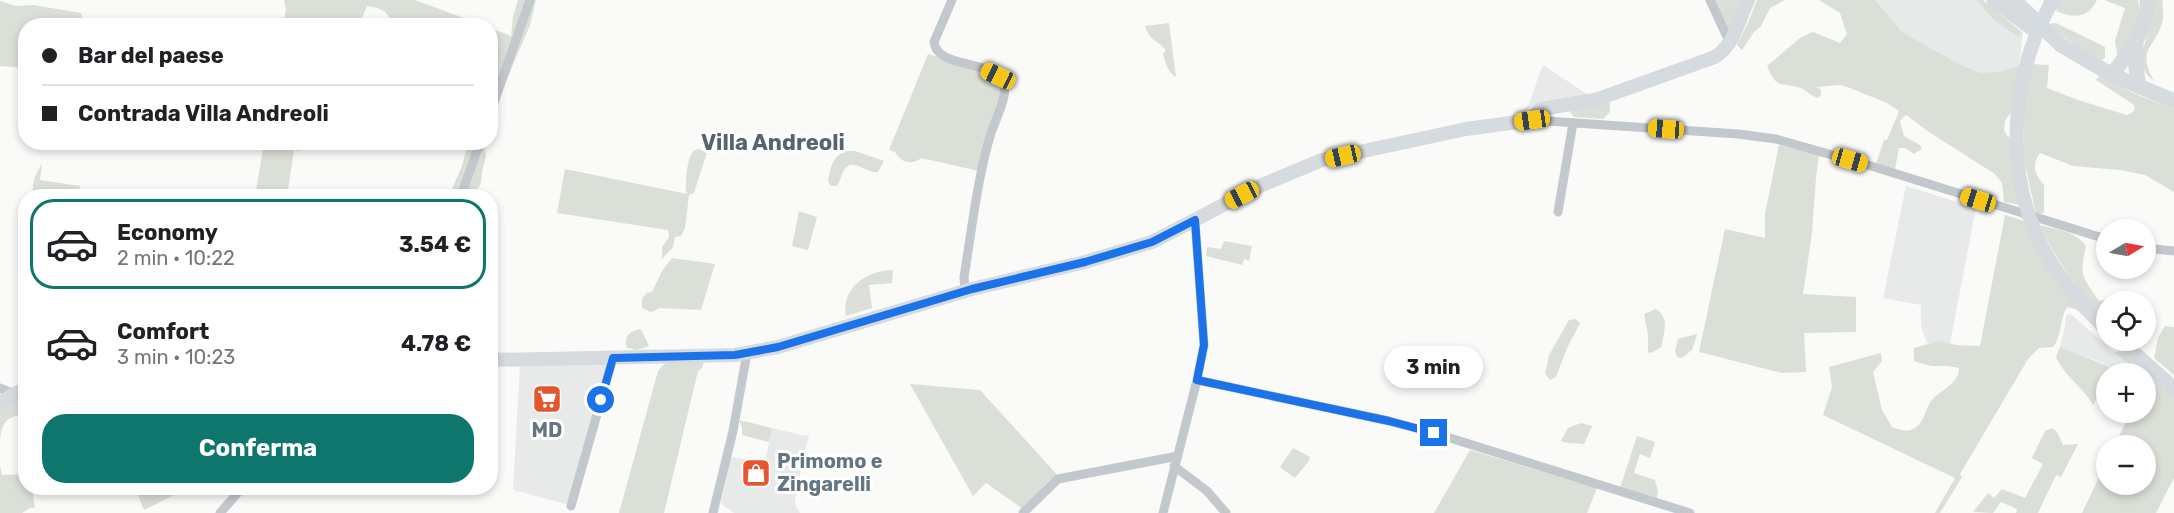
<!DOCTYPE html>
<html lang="it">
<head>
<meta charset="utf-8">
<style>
  body { margin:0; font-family:Rubik,sans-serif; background:#f6f6f6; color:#202124; height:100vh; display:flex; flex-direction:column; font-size:22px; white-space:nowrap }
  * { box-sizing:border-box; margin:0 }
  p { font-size:20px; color:#757577 }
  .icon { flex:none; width:33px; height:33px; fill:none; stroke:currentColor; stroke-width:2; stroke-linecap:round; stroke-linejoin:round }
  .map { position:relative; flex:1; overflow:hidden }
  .panel { position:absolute; left:18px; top:189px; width:480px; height:306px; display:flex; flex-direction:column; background:#fff; border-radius:24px; box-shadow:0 3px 9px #0003 }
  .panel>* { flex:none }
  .banner { position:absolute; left:18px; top:18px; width:480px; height:132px; border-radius:24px; box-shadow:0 3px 9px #0003; display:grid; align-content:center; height:132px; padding:0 24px; background:#fff }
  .needle { width:39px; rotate:80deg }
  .fabs { position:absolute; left:2096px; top:219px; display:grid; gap:12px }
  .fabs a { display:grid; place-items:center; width:60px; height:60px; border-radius:50%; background:#fff; box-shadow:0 3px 9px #0003; font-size:30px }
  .end { position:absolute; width:27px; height:27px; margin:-14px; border:8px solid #1a73e8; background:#fff; box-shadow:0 0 0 3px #fff }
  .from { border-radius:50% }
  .bubble { position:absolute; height:42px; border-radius:21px; background:#fff; box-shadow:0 3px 9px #0003; font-size:20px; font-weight:700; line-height:42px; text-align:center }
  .car { position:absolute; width:18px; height:36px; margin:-18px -9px; border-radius:8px; box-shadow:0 0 4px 2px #0007; background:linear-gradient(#f5c518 24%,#345 0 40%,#f5c518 0 76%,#345 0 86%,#f5c518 0) }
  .banner b { display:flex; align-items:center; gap:21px; height:57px; font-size:22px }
  .banner b+b { border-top:2px solid #e0e0e0 }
  .banner i { width:15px; height:15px; background:#202124 }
  ul { padding:10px 0 0; list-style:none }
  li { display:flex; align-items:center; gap:18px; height:90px; margin:0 12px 9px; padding:0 12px; border:3px solid transparent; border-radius:24px }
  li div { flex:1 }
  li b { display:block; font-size:22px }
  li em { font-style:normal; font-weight:700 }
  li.selected { border-color:#0f766e }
  li>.icon { width:54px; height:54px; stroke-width:1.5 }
  .button { display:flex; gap:12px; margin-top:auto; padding:12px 24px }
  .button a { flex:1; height:69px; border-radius:24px; background:#0f766e; color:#fff; font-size:24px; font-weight:700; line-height:69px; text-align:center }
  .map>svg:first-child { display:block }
</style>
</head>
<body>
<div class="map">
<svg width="2174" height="513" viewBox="0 0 2174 513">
  <rect width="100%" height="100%" fill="#fafaf8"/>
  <!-- built -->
  <path fill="#e8e9e9" d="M1875,0H1976L1986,12L2013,34L2018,37L2023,33L2019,66L2002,71L1980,73L1959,64L1902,32Z
    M1543,65L1587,94L1562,100L1540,101L1519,115L1529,104Z
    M1906,186L1976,208L1950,344L1927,343L1921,326V305L1883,298Z
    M2071,314L2098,338L2139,373H2119L2103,363L2060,347L2065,326L2066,315Z
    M609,363L570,505L513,490L520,364Z
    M772,428L806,436L809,434L795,498V505L800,513H734L721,504L731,457L765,462Z"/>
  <!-- green -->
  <path fill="#dadfd7" d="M284,0H415L483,25H392C389,11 381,8 367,6L359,25H283L286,10Z
    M518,0H536L530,25L497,102L491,121L490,28L511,36L513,17Z
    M1713,0H1741L1730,29H1727Z
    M1757,0H1785L1770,8L1761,26L1754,32L1742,50L1737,45L1747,25Z
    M1819,0H1875L1902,32L1959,64L1980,73L2002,71L2019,66L2011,112L2005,121L2004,130L2007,136L2012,138L2020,205L2004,202L2002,183L1995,174L1932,134L1906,115L1900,121L1904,136L1920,145L1922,149L1914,154L1905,148H1899L1895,169L1876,164L1884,140H1887L1899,111L1887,103L1850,88L1840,85L1816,87L1821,90V95L1818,98C1811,96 1806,90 1801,88C1780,82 1777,90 1767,66L1800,38L1813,32L1840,43L1847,34L1840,13Z
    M1976,0H1983L2023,33L2018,37L1994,20Z
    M2064,0H2097C2088,18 2074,19 2056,11Z
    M2104,0H2138C2144,22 2129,41 2118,59L2115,41L2125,8Z
    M2152,0H2163C2162,7 2164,13 2163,19C2157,48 2135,47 2154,81C2124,60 2160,29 2152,0Z
    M0,1L16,6L33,5L81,13L84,25L26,26L25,73L24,71L25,68L0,66Z
    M1169,23L1176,77C1167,72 1166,63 1163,54L1166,50C1158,41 1148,39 1145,26Z
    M2056,23L2105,47V58L2102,60C2083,50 2065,40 2049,24Z
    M928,54L978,69L998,80L1002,92L979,171L921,158C912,166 900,162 895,152L889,150Z
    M2031,64L2049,65L2047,88L2078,100L2127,115L2132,113L2135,108L2133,104L2096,80L2099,76L2135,94L2174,109V192L2145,175L2120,170L2073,166L2040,153C2031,166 2035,175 2044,185V213L2036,214L2024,159V104Z
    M1610,98V112L1603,119L1574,117L1568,109Z
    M264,143H301L298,151L294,150L287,196H255Z
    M468,143H484C483,149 486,150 486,157C485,162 483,166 482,172C482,195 469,196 449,196L462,166Z
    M1779,145L1819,155L1816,177L1812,233L1803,294L1856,297V332L1804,333L1806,372L1782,373L1699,352L1725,229L1765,238V214Z
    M698,149L707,152L694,193L689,195L685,228L681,236L675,237L673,247L662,259V247L669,237L668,230L557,213L565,169L687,194C684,189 687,162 691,155C693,150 694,151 698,149Z
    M847,151H855L884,161L878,172C865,174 852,155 843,172C841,177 840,181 837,186H831L828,181C830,168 833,155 847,151Z
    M42,163L40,180L80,186L78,196H32L34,179Z
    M799,211L817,217L808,250L792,246Z
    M2005,215L2027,222L2102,332L2100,333L2077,310L2067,307C2059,320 2062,336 2053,347L2039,348L2028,359L1960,474L1962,477L1940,513H1935L1955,478L1823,415L1832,387L1829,367L1881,353L1882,361L1873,372L1882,410L1892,427C1900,430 1908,433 1915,428C1925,422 1925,408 1932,400C1942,389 1959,384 1959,368L1948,366H1931L1914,361V348L1938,341L1956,345L1980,346Z
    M2040,225C2058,230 2075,231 2086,246C2079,278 2082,275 2099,301L2115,297V301L2106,302V319C2078,292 2056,260 2040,225Z
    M1224,241L1252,246L1249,261L1244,259L1242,265L1206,256L1207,247L1221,249Z
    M672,258L715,264L701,310L660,308L651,312L642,308V298L647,293L652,292L662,271Z
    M893,270L892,283L869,285L872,308L846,316C841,288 867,270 893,270Z
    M1656,309C1670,318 1664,332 1661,347L1651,353L1648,352V335L1644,314Z
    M1575,319L1580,323L1567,348L1556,377L1550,380L1545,374L1549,355L1569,320Z
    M2165,326L2174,327V375L2154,358L2158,338Z
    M641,329L649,346L637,350L627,348C623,336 630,331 641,329Z
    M1697,334L1692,350L1682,358L1677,357L1675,351L1678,339Z
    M2060,347L2103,364L2119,373L2106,374V382L2093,405C2082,386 2065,377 2056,357Z
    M2122,351L2174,395V478L2156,513H2082L2106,463V484H2145V446L2115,445L2130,413L2145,412L2147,381L2145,374L2139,373L2114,352Z
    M704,361L702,368L698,371L664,513H619L658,371L666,362Z
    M910,384L980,390L1060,478L1047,483L1023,509L986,483L973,496Z
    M24,397L22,414C5,419 3,421 0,439V408Z
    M739,420L772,428L769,442L742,435V427Z
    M1581,423L1592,426L1584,444C1578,443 1566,444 1561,441L1568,428Z
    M2052,428L2057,432L2063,445L2078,444L2061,477L2056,475L2038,513H2016L2017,509L2001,502L1993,513L1973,512L1988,493L1994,498L2002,489L2025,498L2043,464L2032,458L2045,431Z
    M1637,436L1655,442L1650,458L1640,454L1634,473L1655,480L1658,491L1657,499L1620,488Z
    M1293,448L1310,457L1308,462L1295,478L1280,467Z
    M1470,450L1597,488L1587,513H1434Z
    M0,466L2,475L25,474L26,488H32L35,508H30L22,513H0Z
    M119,488H188L144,510L135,488L122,494Z"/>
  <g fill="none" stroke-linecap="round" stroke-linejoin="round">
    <!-- minor -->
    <path stroke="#c3c8cc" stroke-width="9" d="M952,0L934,42C937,70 996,58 1004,85C1008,95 995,121 991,133C977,179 972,229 964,277L965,291
      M1710,0L1730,43
      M490,114L530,0
      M1532,120L1738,134L1776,139L1871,166L2106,239
      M461,196L480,142
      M1558,212L1573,123
      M2145,248L2174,251
      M1197,380L1389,421L1434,433L1690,513
      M0,388L14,394
      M1174,466L1207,491L1226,513
      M571,506L613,358
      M220,513L242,488
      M713,513L733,431L747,353
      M1023,513L1058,479L1178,456
      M1163,513L1197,380L1204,345L1195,221"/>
    <!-- secondary -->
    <path stroke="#d6dbdf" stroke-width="14" d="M2050,5C2011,78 2003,172 2043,248C2058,277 2082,305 2106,327
      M2120,340L2174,388
      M490,360L735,355L778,347L972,289L1085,262L1152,242L1262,185L1322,160L1466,129L1532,120L1540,109L1595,100L1715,57C1736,43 1738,21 1748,0
      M0,403L14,394L26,389"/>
    <!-- primary -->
    <path stroke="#d6dbdf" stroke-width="15" d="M1994,0L2030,27
      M2014,0L2061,45L2112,75L2174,101
      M2050,5L2056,0
      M2136,41V68L2139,87
      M2112,75C2128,52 2150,29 2147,0"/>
  </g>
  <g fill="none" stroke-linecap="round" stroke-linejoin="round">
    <!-- route -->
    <path stroke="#1a73e8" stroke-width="8" d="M601,400L613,358L735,355L778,347L972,289L1085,262L1152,242L1195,220L1204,345L1197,380L1389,421L1434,433"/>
  </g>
  <!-- icons -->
  <defs>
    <g id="supermarket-square" transform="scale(1.5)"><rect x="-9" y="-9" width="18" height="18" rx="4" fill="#e4572e" stroke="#fff"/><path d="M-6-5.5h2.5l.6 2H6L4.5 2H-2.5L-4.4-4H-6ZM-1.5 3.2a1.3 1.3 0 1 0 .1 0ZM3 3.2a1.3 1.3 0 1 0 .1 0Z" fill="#fff"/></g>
    <g id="shop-square" transform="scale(1.5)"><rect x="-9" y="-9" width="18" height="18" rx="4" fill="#e4572e" stroke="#fff"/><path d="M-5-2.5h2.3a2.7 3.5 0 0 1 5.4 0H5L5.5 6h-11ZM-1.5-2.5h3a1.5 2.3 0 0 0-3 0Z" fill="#fff"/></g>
  </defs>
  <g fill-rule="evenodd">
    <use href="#supermarket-square" x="547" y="399"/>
    <use href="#shop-square" x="756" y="473"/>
  </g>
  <g text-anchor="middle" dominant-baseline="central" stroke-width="6" stroke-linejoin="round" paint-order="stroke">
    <!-- poi labels -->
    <g font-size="20" font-weight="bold" fill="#657683" stroke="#fff">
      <text x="547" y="430">MD</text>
      <text x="777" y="461" text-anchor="start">Primomo e<tspan x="777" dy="23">Zingarelli</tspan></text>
    </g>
    <!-- quarter labels -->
    <g font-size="22" font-weight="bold" fill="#57646e" stroke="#fff">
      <text x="773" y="142">Villa Andreoli</text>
    </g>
  </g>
</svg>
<div class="fabs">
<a><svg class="needle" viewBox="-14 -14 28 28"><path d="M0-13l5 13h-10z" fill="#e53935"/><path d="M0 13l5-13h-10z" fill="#757577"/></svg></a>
<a><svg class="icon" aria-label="locate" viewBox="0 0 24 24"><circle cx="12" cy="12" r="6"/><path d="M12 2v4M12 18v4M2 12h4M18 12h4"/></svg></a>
<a>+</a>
<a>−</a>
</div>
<i class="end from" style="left:601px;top:400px"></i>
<i class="end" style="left:1434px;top:433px"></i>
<div class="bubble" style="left:1384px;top:346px;width:99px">3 min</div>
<i class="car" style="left:998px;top:76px;rotate:295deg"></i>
<i class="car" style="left:1532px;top:120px;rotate:262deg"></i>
<i class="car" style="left:1666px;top:129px;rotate:274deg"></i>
<i class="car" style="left:1343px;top:156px;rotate:257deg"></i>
<i class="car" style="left:1850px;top:160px;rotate:106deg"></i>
<i class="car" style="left:1242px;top:195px;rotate:242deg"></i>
<i class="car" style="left:1978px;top:200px;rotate:287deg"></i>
<div class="banner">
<b><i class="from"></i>Bar del paese</b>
<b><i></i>Contrada Villa Andreoli</b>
</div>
<section class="panel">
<ul>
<li class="selected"><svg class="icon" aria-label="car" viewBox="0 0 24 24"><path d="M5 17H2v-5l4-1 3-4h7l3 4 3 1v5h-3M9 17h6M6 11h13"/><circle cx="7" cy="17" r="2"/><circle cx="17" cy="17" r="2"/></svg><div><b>Economy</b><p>2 min · 10:22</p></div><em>3.54 €</em></li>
<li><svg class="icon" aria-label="car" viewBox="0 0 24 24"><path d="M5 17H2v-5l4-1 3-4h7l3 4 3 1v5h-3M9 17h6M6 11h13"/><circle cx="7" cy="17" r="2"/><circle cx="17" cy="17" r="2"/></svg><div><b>Comfort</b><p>3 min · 10:23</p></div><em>4.78 €</em></li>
</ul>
<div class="button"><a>Conferma</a></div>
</section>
</div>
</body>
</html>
